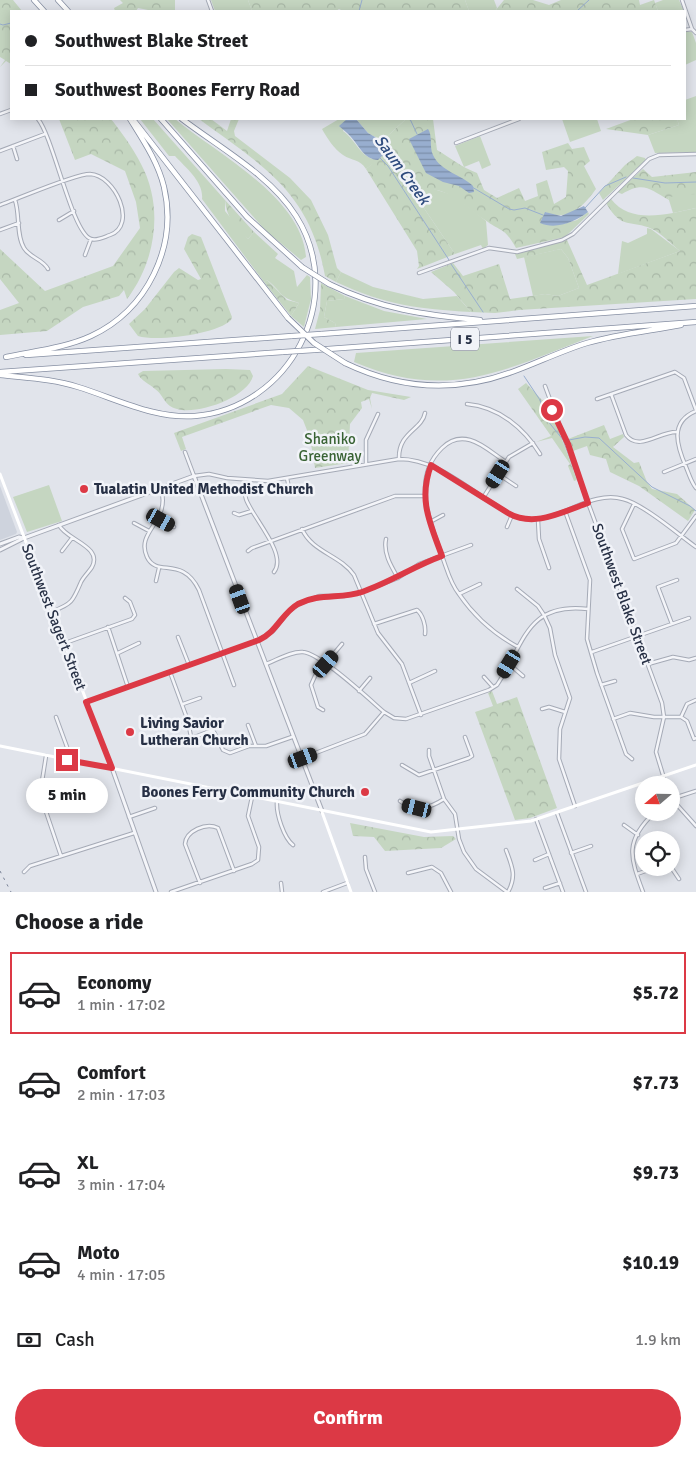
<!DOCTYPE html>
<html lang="en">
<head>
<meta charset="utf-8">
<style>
  body { margin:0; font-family:Signika,sans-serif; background:#f2f2f2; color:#202124; height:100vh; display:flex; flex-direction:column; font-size:19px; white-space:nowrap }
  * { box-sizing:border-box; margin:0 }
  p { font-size:16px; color:#757577 }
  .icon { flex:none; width:28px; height:28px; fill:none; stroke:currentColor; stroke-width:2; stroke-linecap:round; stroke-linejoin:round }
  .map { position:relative; height:892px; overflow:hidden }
  .panel { display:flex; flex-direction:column; background:#fff; flex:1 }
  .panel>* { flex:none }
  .guide { position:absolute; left:10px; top:10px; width:676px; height:110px; border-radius:0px; box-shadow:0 2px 12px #0003; display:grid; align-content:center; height:110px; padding:0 15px; background:#fff }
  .needle { width:32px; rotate:250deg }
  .fabs { position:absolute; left:635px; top:776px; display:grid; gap:10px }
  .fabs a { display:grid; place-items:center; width:45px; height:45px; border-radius:50%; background:#fff; box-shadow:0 2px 12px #0003; font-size:25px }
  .end { position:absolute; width:22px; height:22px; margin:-11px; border:6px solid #dc3945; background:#fff; box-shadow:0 0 0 2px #fff }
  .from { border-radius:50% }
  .bubble { position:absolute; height:35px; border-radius:18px; background:#fff; box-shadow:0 2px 12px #0003; font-size:16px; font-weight:700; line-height:35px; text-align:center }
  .car { position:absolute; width:15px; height:30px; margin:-15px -8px; border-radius:6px; box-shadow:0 0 4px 1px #0007; background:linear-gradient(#222 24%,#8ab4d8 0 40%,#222 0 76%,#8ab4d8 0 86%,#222 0) }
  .guide b { display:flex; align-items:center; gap:18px; height:48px; font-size:19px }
  .guide b+b { border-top:1px solid #e0e0e0 }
  .guide i { width:12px; height:12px; background:#202124 }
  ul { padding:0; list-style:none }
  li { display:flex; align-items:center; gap:15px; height:82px; margin:0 10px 8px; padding:0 5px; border:2px solid transparent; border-radius:0px }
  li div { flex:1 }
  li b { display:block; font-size:19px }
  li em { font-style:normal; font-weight:700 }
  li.selected { border-color:#dc3945 }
  li>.icon { width:45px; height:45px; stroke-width:1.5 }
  h2 { padding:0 15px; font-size:22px; line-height:60px }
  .pay { display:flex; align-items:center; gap:12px; height:55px; padding:0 15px; font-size:19px }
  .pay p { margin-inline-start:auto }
  .button { display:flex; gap:10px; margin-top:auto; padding:10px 15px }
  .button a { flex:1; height:58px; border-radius:30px; background:#dc3945; color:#fff; font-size:20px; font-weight:700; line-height:58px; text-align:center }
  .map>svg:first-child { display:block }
</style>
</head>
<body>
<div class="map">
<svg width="696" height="892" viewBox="0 0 696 892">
  <defs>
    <pattern id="forest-crowns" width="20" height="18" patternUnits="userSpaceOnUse" patternTransform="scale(1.25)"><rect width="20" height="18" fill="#c5d6c1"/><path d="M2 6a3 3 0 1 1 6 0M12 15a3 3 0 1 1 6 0" fill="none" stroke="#a9b8a7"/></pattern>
    <pattern id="water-rules" width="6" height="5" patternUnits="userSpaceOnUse" patternTransform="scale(1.25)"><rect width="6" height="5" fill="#98aecf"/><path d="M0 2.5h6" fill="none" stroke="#7c8eaa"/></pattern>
  </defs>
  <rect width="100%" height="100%" fill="#e1e4eb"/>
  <!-- built -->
  <path fill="#ced3dd" d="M0,486L17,532L16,534L0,540Z"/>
  <!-- grass -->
  <path fill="#c5d6c1" d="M211,0H248L252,11H215Z
    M465,0H494L497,8L495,11H469Z
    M663,0H679L684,11H658L655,3Z
    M685,31L692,32L696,43V60L685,65Z
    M696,96V152L655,153L648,135L679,125L677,119H685V100Z
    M140,119H153L225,200V211L248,239L254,232L278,254L275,258L294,271L297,287L307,275L310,277L311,299L304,327L291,316L299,303C278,297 282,291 267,280L264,282L202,199C204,182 186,168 175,156H169Z
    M167,119H175C217,154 302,197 306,257L301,260L266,231Z
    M339,119H347L343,131C356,140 361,159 378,160L366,169C360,159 352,161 343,155C334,149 327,138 322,129Z
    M356,119H406L382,141L368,133Z
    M562,119H597L601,131L570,142Z
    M480,136L491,165L482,169L479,161L464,167L455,146Z
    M427,187L453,195L486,221L488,245L483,249L481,245L455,254L411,189Z
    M677,194H696V208L673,213L668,197Z
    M647,228L651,229L680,251L618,274L622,241L628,243L647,234Z
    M561,249L568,258L579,288L558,296L545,294L533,296L524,257Z
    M341,272L373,287L423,299L457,296L471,312C418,309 385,305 336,282Z
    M345,296L384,311L427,319L336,327L335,323L324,317L327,301L344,299Z
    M593,336C505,370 448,402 354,362L356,353Z
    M49,485L62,521L27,532L13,497Z"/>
  <!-- forest -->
  <path fill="url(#forest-crowns)" d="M0,0H13L22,11H11V64L6,61L0,67L5,60L0,57Z
    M120,0H175V11H153L138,8L136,11H115L114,8L123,3Z
    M248,0H465L469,11H343L339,9L336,11H252Z
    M504,0H533L549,5L561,0H639L640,5L654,0L658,11H495Z
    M59,119H111C122,133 133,148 141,164C164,207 156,261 127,299L124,290L119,296L83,307L47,331L0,335V310L19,303L0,279V249L45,291L113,266L140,228L136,202L125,171L91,154L75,160Z
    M199,119H211L227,131L231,119H239L234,131L235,136L290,178L311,200L328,235L337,268L341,272L336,282L325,276C310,192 263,166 199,119Z
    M406,119H433L437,150C451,158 461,167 477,173L484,190L497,198L519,188L525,201L538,196L536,184L547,180L554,204L566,197L568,171L564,167L546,170L542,152L568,143L572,149L584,147L590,161L584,166L596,189C583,207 568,222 545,212L563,224L577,220L588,212L589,214L565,237L516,248C504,227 503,233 485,220C457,201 449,185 411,189L455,254L417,269L419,266L417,251L366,169L384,154L382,141Z
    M633,119H677L679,125L648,135L606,129Z
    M637,156L645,158L646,160L603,200L599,193L625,165Z
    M643,169L652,177L696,172V194L668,197L669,200C649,189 644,181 622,194L617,192Z
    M611,199C631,225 668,214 696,208V299L519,310L495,313L471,312L454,292L431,272L453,263L463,276L499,264L510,299L545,294L558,296L579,288L568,258L561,249L517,259L515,254L567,240L587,285L680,251C671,244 662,234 652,229C631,219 622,231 606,203Z
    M225,200L254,232L248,239C236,228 226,217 225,200Z
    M192,234L201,237L232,317L231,320C218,334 157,342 138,336L129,324L145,309L174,272L179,268L198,280L201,279L184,249L188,237Z
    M267,280L287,300L299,303L291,316L264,282Z
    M321,283L345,296L344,299L327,301L324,317L335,323L336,327L315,329L320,310Z
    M308,366L368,390L411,397L404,400L372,393L370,398L372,409L369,399L361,402L362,408L350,424L348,463L315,468L310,438L303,420L289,408L271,405L182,437L186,449L181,451L174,433L282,394Z
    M226,369L250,370L253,376C247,398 197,415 177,409C164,406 164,395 155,389C150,384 141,381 138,374L143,371Z
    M526,383L542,400L547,399L577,480L574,481L568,466L570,464L552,438L536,442L551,436L518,389Z
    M604,425L610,439L623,434L624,437L613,447L634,463L639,462L647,482L652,489L677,494L695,510L688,521L639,486L610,472L606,459L590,455L587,446L573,451L568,439Z
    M492,691L497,704L517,697L557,808L530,818L515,820L475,712L493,706L488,693Z
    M350,823L424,837L453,836L456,839L441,848L385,851L374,837L353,836Z"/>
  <!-- water -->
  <path fill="url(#water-rules)" d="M347,119H356L368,133L382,141L384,154L378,160C364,159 360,147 351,137C348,133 343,130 339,126Z
    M428,129C433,136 429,147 433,155C441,172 461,174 473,186L474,192L469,193L459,186L443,182L426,173L409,139Z
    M584,206L588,212C575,222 556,230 540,223L545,212L561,216Z"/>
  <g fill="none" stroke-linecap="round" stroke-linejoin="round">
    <!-- stream -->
    <path stroke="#98aecf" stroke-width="1" d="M359,11L362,0
      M577,11L589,0
      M0,24L3,25L11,23
      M410,119L417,134
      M379,157L388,166L449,260
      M633,178L665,183L696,182
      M472,187L509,209L514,210L525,208L543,215
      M585,208L605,186L626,177
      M451,264L483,312
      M524,376L540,400L547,420L564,441
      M569,440L585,437L599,438L652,487L690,506L696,511"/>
    <!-- minor casing -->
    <g stroke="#a5aab6" stroke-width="4.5">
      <path id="minor" d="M208,0L212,11
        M682,0L692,29L696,33
        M685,30L692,29
        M0,114L11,110
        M456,143L519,119
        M13,146L17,159
        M0,151L45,134
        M15,200C20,214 16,235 24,248C30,258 43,259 48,269
        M0,205C18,199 74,174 90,174C115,175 138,225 110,235C104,237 97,241 91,239C72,233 54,139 38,119
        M59,220L74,211
        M0,230L19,223
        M85,255L91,239
        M419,273L489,248L517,252L562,240L573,234L649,159L659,155L696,154
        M545,386L662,703L664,717L656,752L666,785
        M611,394L626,435C639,452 660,431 677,432
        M597,399L675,372L684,378L696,410
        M467,404C499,407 524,428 540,454
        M696,411C669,422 677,446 686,467C689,474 691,482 696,488
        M185,452L194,476L209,474L227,478L268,481L399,459C435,459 464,486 494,504C502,509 511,516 520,518C556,527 588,489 623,499C643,504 678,534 696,547
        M399,459C398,432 422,430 425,413
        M506,462C495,455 482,443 470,440C459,437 449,441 442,448C410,479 431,522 442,556C447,569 450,583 459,594C474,616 496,635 518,647
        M366,464V440L378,414
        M664,472L696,459
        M498,474L516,486
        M287,478L290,493
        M246,480C245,486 244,493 246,499C252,517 288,554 274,572
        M161,489C171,522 135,531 147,557C157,578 182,555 199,590L234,685
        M483,498L509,457L533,443
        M634,504L622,529L634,559L676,543L696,516
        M565,511L590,580L587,639L597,673L626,754L632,759
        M234,513L239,515L252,511
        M159,519L174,527
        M538,520L539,539L549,568
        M430,522L443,515
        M134,523L149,531
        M507,527L512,515
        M302,529C312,552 340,555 354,575L378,633L402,664L421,715
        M386,539C383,553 391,566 398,578
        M62,551L72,538
        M248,551L252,548L395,496H425
        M156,581L159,568
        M517,589L538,606L544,615L550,628L555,655L570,698L560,729L559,759L575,806
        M459,594L480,584
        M53,611C72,604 73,601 81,582C84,576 89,572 92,567C103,546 66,540 59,525
        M374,624L417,610C423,615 426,626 425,634
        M672,624L658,587L677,580
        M108,627L128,687
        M178,637L189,665
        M65,643L132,619L135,615L130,602L125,598
        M592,652L689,618
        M118,653L139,643
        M266,664C277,660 291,651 303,652C320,653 369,699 384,712
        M509,664L523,676
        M648,664L673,657L689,660L696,658
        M170,672L188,721L191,737
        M484,677L493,687
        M409,683L435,671
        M601,685L615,681
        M359,691L370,678
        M86,702L259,640L273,631L288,612L299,604L319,596H344L362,592L398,578L419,564L471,545
        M183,704L200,698
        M542,709L549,707L565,712
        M323,710L318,707L311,685L315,676L342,644
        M56,717L67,747V760
        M681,717L687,704L696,700
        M613,719L630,713L654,717H681L687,721L694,739L696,738
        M248,725L256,746
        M181,742L213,730L223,750L230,753L249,746H266L292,737
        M429,750V756L444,799L455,814L459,839L464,852L476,869L507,892
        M46,756L40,794L61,856
        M300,759L365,734L384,712L394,718L406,719L489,690L497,685C525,643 526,602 588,609
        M402,765L419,775L469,758L472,756L465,737
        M671,798L696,826
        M671,799L696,791
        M400,801C415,813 430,808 444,799
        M277,802C276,814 284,838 293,845
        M557,813L586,892
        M129,817L155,808
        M536,819L563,892
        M624,825L638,835
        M506,850C512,866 517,876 508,892
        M571,853L591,846
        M365,857L366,869L375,892
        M535,860L549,854
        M671,867L679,879
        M24,872L30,866L134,833
        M408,873L432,867L441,873L451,892
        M637,874L654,868
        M200,883L185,844C186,831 206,822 218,828L234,871
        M281,883L282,892
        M545,888L560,883
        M171,892L252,864L258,860L259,847L248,816L252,797
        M323,892L347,883
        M643,892C630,857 624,841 655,812"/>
    </g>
    <!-- tertiary casing -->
    <g stroke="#a5aab6" stroke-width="5">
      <path id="tertiary" d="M0,544L19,537L23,538
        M0,550L24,538L194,476L322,811
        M112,768L156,892"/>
    </g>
    <!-- motorway casing -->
    <g stroke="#868fa3" stroke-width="6">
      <path id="motorway" d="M34,0L44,11
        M58,0L68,11
        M161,119L247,217L302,267
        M135,122L288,318
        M329,284C380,309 424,315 480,320
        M321,334L696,306
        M314,350L696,322
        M26,355L292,336
        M6,357C34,351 65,348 91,336C147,310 178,247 164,187C158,162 143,140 130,119
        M345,363C399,389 455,393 512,372C537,363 561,351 587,343C617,334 649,331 681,325
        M0,372L283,352
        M0,375C26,378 53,379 78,387C117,399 154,419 195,416C290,408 348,298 296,216C270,175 220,148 182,119"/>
    </g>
    <!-- minor -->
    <use href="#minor" stroke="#f4f5f9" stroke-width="2.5"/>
    <!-- tertiary -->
    <use href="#tertiary" stroke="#f4f5f9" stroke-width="3"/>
    <!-- secondary -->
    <path stroke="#fff" stroke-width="3" d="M0,474L112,768
      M0,746L431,832L531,821L696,765
      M322,812L351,892"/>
    <!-- motorway -->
    <use href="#motorway" stroke="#fff" stroke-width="4.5"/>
    <!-- rail -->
    <path stroke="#788196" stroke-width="1" stroke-dasharray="2.5 5" stroke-linecap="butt" d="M0,871L11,892"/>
    <!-- motorway-bridge casing -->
    <g stroke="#868fa3" stroke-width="6" stroke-linecap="butt">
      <path id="motorway-bridge" d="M302,267L329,284
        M288,318L314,343L345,363
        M292,336L321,334
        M283,352L314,350"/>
    </g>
    <!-- motorway-bridge -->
    <use href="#motorway-bridge" stroke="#fff" stroke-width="4.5"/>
  </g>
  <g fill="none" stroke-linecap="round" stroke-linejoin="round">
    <!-- route -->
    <path stroke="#dc3945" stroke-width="6" d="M67,760L112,768L86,702L259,640C277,632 282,613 298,604C319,593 341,599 362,592C391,582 414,566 442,556C430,523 418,500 431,465L508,513C534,528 562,512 588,503L568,444L552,410"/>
  </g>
  <!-- markers -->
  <g fill="#dc3945" stroke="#f1f3f8" stroke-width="2">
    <circle cx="84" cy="489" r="5"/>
    <circle cx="130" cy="732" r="5"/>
    <circle cx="365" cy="792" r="5"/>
  </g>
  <g text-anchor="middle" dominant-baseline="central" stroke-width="5" stroke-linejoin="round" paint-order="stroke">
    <!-- shield labels -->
    <rect fill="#f1f3f8" stroke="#646a7b" stroke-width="1" x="451" y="327.5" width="28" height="23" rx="4"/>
    <g font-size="14" font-weight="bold" fill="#273045">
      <text x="465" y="339">I 5</text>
    </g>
    <!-- park labels -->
    <g font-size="15" fill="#386233" stroke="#f1f3f8">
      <text x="330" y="439">Shaniko<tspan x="330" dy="17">Greenway</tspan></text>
    </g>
    <!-- poi labels -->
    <g font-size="15" font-weight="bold" fill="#273045" stroke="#f1f3f8" text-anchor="start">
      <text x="94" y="489">Tualatin United Methodist Church</text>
      <text x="140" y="723">Living Savior<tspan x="140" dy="17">Lutheran Church</tspan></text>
      <text x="355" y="792" text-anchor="end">Boones Ferry Community Church</text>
    </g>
    <!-- street labels -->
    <g font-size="15" fill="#273045" stroke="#f1f3f8">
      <text transform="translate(622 594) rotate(70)">Southwest Blake Street</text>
      <text transform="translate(54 617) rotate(69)">Southwest Sagert Street</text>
    </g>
    <!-- water labels -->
    <g font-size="16" font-style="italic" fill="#2d4a7d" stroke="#f1f3f8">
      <text transform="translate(402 170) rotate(54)">Saum Creek</text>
    </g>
  </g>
</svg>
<div class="fabs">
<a><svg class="needle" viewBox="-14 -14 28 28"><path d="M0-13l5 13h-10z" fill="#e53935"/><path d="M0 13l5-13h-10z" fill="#757577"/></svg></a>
<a><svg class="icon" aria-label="locate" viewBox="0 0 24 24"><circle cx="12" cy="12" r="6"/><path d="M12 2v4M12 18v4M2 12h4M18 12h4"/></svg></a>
</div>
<i class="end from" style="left:552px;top:410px"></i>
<i class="end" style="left:67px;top:760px"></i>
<div class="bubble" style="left:26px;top:778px;width:82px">5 min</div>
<i class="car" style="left:498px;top:474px;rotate:212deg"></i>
<i class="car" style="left:161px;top:520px;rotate:119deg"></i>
<i class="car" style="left:240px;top:599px;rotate:340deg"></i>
<i class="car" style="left:326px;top:664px;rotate:41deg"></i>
<i class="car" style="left:509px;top:664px;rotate:211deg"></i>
<i class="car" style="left:303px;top:758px;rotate:70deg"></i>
<i class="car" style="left:417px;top:808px;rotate:284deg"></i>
<div class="guide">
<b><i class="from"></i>Southwest Blake Street</b>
<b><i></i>Southwest Boones Ferry Road</b>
</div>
</div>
<section class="panel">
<h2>Choose a ride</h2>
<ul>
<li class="selected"><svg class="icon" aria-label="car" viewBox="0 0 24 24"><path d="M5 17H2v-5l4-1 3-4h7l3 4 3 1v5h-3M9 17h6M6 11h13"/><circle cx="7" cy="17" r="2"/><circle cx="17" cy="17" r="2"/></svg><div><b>Economy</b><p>1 min · 17:02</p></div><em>$5.72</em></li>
<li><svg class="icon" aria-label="car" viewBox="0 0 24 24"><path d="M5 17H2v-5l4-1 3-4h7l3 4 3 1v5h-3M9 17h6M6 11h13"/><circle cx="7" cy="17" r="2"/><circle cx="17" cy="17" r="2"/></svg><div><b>Comfort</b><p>2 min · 17:03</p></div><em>$7.73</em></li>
<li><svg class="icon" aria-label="car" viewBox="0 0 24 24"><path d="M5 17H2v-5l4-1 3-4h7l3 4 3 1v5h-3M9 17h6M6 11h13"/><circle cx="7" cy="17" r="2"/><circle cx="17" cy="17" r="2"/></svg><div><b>XL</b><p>3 min · 17:04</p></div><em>$9.73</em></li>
<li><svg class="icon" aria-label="car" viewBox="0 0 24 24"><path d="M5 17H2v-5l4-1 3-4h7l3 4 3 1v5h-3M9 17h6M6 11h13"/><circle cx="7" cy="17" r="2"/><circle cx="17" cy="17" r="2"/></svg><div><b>Moto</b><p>4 min · 17:05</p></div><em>$10.19</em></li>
</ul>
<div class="pay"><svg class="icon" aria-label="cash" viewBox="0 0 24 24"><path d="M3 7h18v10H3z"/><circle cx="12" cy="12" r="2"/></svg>Cash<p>1.9 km</p></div>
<div class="button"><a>Confirm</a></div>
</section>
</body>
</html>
